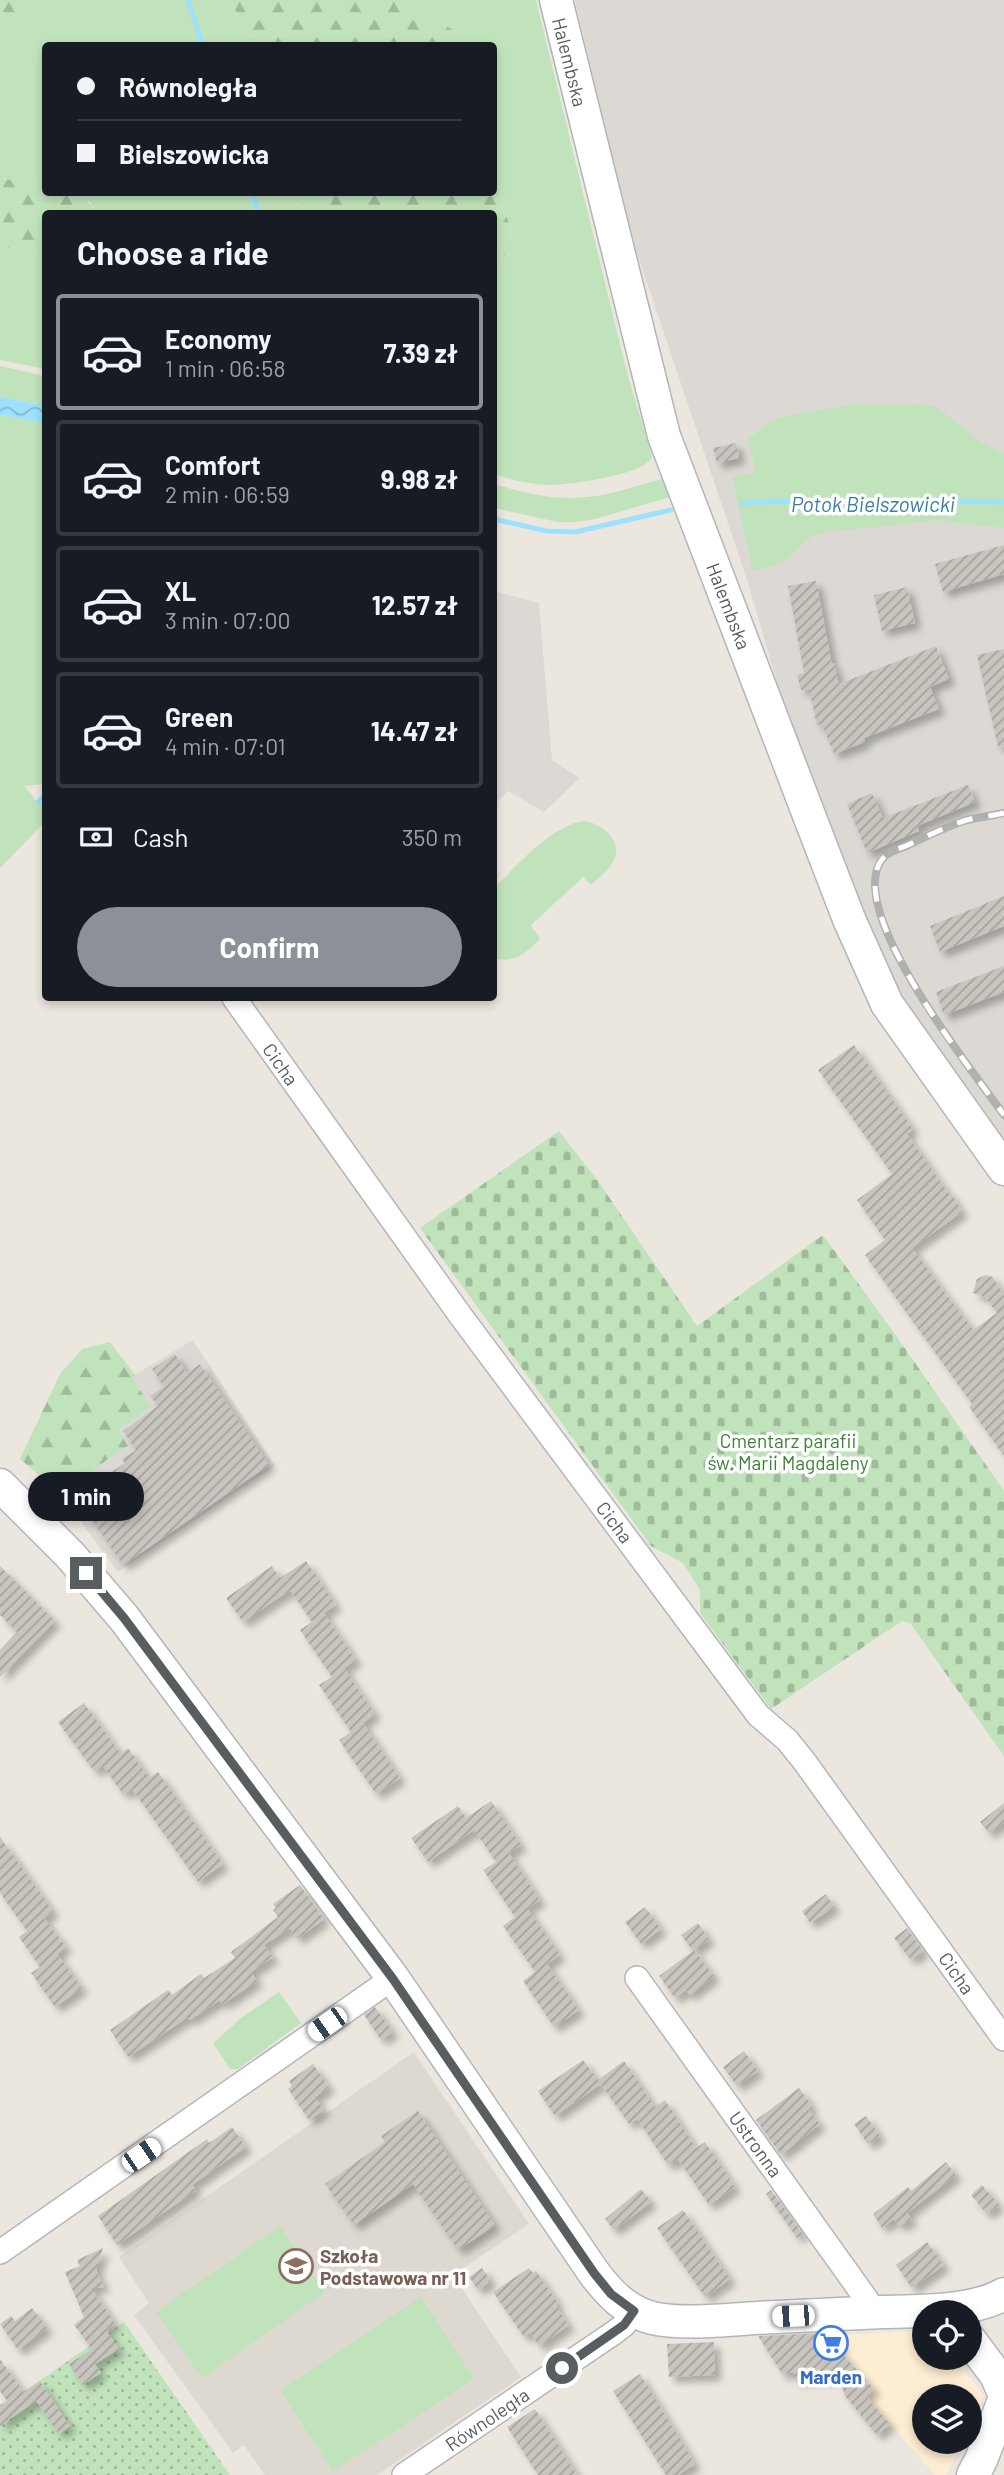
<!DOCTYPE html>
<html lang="en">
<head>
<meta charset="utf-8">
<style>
  body { margin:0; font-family:Barlow,sans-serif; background:#20242c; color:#f1f3f6; height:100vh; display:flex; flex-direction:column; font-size:26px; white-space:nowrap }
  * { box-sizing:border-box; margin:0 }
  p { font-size:23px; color:#9ea1a6 }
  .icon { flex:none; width:38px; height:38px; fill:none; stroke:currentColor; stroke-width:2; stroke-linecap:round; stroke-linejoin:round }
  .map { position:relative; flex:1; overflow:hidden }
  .side { position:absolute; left:42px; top:210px; width:455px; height:791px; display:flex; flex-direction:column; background:#171b24; border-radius:7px; box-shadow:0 4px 10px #0003 }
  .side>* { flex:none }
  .guide { position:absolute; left:42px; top:42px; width:455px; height:154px; border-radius:7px; box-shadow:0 4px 10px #0003; display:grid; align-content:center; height:154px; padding:0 35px; background:#171b24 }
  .controls { position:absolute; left:912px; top:2300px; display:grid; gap:14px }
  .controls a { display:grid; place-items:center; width:70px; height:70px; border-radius:50%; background:#171b24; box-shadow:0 4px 10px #0003; font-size:35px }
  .end { position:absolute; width:32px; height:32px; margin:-16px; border:9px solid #585d60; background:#fff; box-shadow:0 0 0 4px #fff }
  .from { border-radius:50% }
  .bubble { position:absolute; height:49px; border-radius:24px; background:#171b24; box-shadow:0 4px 10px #0003; font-size:23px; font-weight:700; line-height:49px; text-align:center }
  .car { position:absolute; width:21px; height:42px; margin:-21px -10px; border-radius:9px; box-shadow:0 0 5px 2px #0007; background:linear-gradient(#fff 24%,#345 0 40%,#fff 0 76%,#345 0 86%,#fff 0) }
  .guide b { display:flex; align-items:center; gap:24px; height:66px; font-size:26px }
  .guide b+b { border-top:2px solid #363941 }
  .guide i { width:18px; height:18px; background:#f1f3f6 }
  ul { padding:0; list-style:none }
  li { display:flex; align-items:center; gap:21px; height:116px; margin:0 14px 10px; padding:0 21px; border:4px solid #363941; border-radius:7px }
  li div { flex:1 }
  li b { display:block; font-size:26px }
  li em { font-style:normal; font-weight:700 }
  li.on { border-color:#8c9099 }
  li>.icon { width:63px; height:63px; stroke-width:1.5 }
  h2 { padding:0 35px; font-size:32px; line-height:84px }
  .pay { display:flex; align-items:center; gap:18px; height:77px; padding:0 35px; font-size:26px }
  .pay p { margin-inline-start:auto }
  .cta { display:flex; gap:14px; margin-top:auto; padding:14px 35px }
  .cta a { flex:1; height:80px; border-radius:42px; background:#8c9099; color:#fff; font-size:28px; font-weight:700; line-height:80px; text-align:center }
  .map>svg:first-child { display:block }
</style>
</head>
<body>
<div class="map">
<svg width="1004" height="2475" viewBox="0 0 1004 2475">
  <defs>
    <pattern id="forest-firs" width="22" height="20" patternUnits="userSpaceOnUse" patternTransform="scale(1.75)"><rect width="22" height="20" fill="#c1e3bb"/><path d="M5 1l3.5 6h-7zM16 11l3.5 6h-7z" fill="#a0bb9b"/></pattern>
    <pattern id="cemetery-stones" width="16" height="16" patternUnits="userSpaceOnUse" patternTransform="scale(1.75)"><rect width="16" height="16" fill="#c1e3bb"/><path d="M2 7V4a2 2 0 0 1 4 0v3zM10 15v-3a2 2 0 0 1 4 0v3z" fill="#a0bb9b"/></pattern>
    <pattern id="garden-dots" width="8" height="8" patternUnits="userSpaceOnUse" patternTransform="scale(1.75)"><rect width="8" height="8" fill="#c1e3bb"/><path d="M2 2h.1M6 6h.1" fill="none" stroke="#a0bb9b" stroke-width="1.8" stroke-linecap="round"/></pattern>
    <pattern id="water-waves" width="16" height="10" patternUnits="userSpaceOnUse" patternTransform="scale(1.75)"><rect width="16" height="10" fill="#9de1fd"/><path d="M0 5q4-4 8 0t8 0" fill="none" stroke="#83bad0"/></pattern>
    <pattern id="building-hatch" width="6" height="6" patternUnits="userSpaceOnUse" patternTransform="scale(1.75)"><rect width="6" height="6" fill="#c8c4be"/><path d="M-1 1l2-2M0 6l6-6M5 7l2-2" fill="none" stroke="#a5a29e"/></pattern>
    <filter id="shadow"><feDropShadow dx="6" dy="6" stdDeviation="3.5" flood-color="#0004"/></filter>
  </defs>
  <rect width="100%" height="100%" fill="#ebe7df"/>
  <!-- commercial -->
  <path fill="#fdedd2" d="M924,2331V2357H955L984,2396L970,2427V2396H924V2441H963L946,2475H935L841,2368L839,2335Z"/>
  <!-- industrial -->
  <path fill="#dcd9d4" d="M575,0H1004V1148L892,988L846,884L780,692L747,580L628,226Z
    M494,591L539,603L552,760L580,778L544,812L508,791L494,805Z
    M193,1340L275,1466L118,1572L59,1492L128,1446L118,1430L131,1377Z"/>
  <!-- education -->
  <path fill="#ddd8d0" d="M414,2052L529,2224L453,2275L521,2377L377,2475H265L244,2445L233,2453L134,2315L149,2303L119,2257Z"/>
  <!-- grass -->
  <path fill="#c1e3bb" d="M37,0H231L241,23L254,45L46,46L45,186L0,178V27C19,24 27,14 37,0Z
    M409,0H536L626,369L652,457C646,475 567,485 548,485C531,484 510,480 494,474V271C519,240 515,222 490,193L494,192V46L460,45L457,33Z
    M68,193H301L304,213H96L90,202Z
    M0,246L45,257V369L0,360Z
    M0,366L45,376V405L0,397Z
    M859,403L877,405L921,404L938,408L981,442L1004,453V528L934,520L871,528L832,530L812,536L783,562L753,572L732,477L756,472L747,439L770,422L781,417Z
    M0,415L46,423L45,784L24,786L36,800L45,806V822L0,868Z
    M662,479L670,497L595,519L575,522H557L494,508V484C524,493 555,501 586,497C612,495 638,485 662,479Z
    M585,821C602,824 623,840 614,860C610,870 599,877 591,885L583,877L531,925L540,939C526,953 514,964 494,958V888C517,866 552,824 585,821Z
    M279,1992L301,2023L238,2069H230L213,2043L241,2018Z
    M280,2226L325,2292L202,2378L156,2312Z
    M421,2297L474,2379L333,2471L280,2390Z"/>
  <!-- forest -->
  <path fill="url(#forest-firs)" d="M0,0H37C27,15 18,24 0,27Z
    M231,0H409L457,33L460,45H254L241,23Z
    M0,178L45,186L46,192C68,192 85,192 96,213L46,214L45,257L0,246Z
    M301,193H490C515,222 519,240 494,271V214L304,213Z
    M110,1342L135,1375L132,1378L151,1407L118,1430L128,1446L59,1492L20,1459L60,1374L82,1349Z"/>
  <!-- cemetery -->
  <path fill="url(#cemetery-stones)" d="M559,1131L598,1181L697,1326L823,1235L895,1334L1004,1491V1756L910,1623L902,1621L771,1709L700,1613V1590L683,1563L651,1546L420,1228Z"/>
  <!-- garden -->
  <path fill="url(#garden-dots)" d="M124,2322L230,2475H0V2408Z"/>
  <!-- water -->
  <path fill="url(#water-waves)" d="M0,397L45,405V423L0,415Z"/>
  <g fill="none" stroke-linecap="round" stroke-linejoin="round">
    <!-- stream -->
    <path stroke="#9de1fd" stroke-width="5" d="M188,0L203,46
      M252,192L259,214
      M742,503L815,500L1004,502
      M494,519L546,531L575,532L671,510
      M38,802L46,794"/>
  </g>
  <!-- building -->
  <path fill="url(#building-hatch)" filter="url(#shadow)" d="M736,443L739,458L717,463L713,448Z
    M1004,545V574L943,592L935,564Z
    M816,581L832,664L834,663L839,684L936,646L949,679L930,687L939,709L864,738L865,742L834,754L822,724L817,725L809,689L801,690L797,675L804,673L788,586Z
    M907,587L915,623L882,631L874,595Z
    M1004,649V746L998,747L977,655Z
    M968,785L975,802L917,826L919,831L867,853L847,804L872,793L883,818Z
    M1004,896V926L940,952L930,926Z
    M1004,966V992L944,1015L936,992Z
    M854,1045L913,1129L907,1134L949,1194L951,1193L962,1212L912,1248L973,1330L997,1313L985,1297L973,1293L977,1279L985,1275L993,1277L1004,1296V1456L969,1407L972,1404L865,1255L885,1240L857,1200L892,1174L818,1070Z
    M175,1354L187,1373L200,1364L269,1465L123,1565L86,1511L84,1512L78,1505L68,1490L82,1480L87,1488L125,1463L122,1459L136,1450L123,1431L158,1406L150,1396L164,1387L152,1369Z
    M306,1561L336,1605L324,1613L356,1660L344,1668L375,1714L363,1723L400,1778L376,1794L339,1740L351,1732L319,1685L332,1677L300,1630L312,1622L290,1590L243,1622L226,1598L272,1566L280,1578Z
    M0,1566L55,1621L0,1677V1650L17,1632L0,1615Z
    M84,1703L121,1754L128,1748L149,1778L158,1772L223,1864L198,1882L132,1789L123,1794L103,1766L94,1771L58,1722Z
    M491,1801L521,1845L509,1853L540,1900L527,1908L560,1955L547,1964L579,2010L554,2027L523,1981L535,1972L503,1926L515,1917L483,1870L496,1862L466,1818Z
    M1004,1803V1822L989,1833L980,1822Z
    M458,1806L474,1830L428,1862L411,1838Z
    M0,1837L53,1911L44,1918L66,1947L57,1954L82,1988L55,2007L31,1973L40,1967L19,1937L27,1931L0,1893Z
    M300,1885L324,1919L297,1939L290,1928L264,1945L273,1957L251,1972L257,1981L223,2004L220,2000L190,2020L188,2017L128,2057L110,2030L168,1990L172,1995L201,1974L204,1978L235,1958L231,1952L278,1917L273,1910L276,1908L273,1904Z
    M826,1894L834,1907L810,1923L802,1911Z
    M645,1907L661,1929L641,1944L625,1922Z
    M698,1923L709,1939L694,1950L714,1976L690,1995L686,1990L675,1998L659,1976L693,1951L681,1935Z
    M907,1928L923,1951L911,1960L894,1938Z
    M375,2007L393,2032L381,2040L364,2015Z
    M744,2051L758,2071L737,2086L723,2067Z
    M583,2060L601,2084L555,2116L538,2091Z
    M624,2061L655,2107L665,2100L696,2148L705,2142L735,2187L709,2205L678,2159L668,2165L637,2119L629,2124L598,2080Z
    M313,2064L329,2087L315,2097L324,2110L309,2120L288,2089L292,2086L289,2081Z
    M799,2088L812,2106L808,2109L820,2124L781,2155L756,2120Z
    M418,2111L495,2225L458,2250L413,2184L354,2225L325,2184L385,2142L381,2136Z
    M866,2116L880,2136L868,2144L854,2124Z
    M232,2127L246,2147L192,2185L196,2190L117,2245L98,2216L207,2139L209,2143Z
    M946,2162L956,2175L907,2213L912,2220L899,2226L894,2219L882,2228L873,2214L908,2187L911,2191Z
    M982,2185L999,2205L987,2214L971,2195Z
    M641,2189L651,2202L614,2230L605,2219Z
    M771,2190L803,2234L797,2238L766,2194Z
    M683,2210L730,2279L705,2297L657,2228Z
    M927,2242L944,2265L912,2288L896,2265Z
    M103,2248L96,2270L104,2287L91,2288L115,2323L106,2330L119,2349L95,2364L101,2373L83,2385L69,2364L92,2349L74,2325L84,2317L65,2272L80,2266L77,2260Z
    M482,2268L491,2281L478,2290L469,2277Z
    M529,2268L533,2273L536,2271L558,2303L556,2306L569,2325L539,2346L530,2332L524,2337L493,2292Z
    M32,2308L47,2328L18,2350L0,2324L11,2316L15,2321Z
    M825,2333L839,2334L840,2351L874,2389L866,2396L890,2424L877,2435L845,2396L839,2377L794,2380V2372L782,2374L758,2336Z
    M714,2342L715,2375L669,2377L667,2344Z
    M0,2359L24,2392L40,2381L70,2426L59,2434L36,2401L0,2426V2405L7,2401L0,2391Z
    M640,2374L695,2464L678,2475H666L613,2391Z
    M535,2409L564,2454L577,2475H538L507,2427Z"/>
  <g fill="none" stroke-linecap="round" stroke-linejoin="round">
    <!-- street casing -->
    <g stroke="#b2b6ba" stroke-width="26">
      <path id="street" d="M234,998L460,1315L758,1715L787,1740L804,1761L1004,2039
        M637,1978L867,2300L868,2313
        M0,2252L393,1978
        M404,2475L615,2332L624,2325L634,2311"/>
    </g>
    <!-- secondary casing -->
    <g stroke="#b1b6ba" stroke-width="35">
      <path id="secondary" d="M556,0L664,436L812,823L849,919L887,1004L1004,1169
        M0,1485L70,1555L124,1618L393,1978L594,2273C610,2294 626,2311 652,2318C686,2326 740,2318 776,2317C812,2315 847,2314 883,2312C919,2311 973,2312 1004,2294
        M970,2340L996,2375L1004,2393
        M973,2475L981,2460L1004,2400"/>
    </g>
    <!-- street -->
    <use href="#street" stroke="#fff" stroke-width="23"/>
    <!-- secondary -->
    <use href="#secondary" stroke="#fff" stroke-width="32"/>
    <!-- rail casing -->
    <g stroke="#afb0b0" stroke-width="8">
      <path id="rail" d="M1004,813C992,816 979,817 967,820C947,826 928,836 908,845C901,848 890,851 885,856C837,902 974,1073 1004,1115"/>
    </g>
    <!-- rail -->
    <use href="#rail" stroke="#fff" stroke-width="5" stroke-dasharray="16" stroke-linecap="butt"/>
  </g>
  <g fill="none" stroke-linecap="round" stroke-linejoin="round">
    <!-- route -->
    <path stroke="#585d60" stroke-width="9" d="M86,1573L124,1618L393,1979L594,2273L611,2294L634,2311L624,2325L562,2368"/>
  </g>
  <!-- icons -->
  <defs>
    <g id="school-ring" transform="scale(1.75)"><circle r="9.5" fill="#fff" stroke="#8d6e63" stroke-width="1.5"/><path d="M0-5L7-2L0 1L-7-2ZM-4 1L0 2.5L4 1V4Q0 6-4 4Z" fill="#8d6e63"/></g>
    <g id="supermarket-ring" transform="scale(1.75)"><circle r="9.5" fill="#fff" stroke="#3f7fe0" stroke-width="1.5"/><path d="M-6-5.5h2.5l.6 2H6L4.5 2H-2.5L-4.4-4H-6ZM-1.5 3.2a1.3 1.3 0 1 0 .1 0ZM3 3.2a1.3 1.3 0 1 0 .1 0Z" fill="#3f7fe0"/></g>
  </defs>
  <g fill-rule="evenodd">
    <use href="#school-ring" x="296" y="2266"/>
    <use href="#supermarket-ring" x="831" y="2343"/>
  </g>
  <g text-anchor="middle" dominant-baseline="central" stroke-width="7" stroke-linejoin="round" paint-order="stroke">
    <!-- street labels -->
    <g font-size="19" fill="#585d60" stroke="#fff">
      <text transform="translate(570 62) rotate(76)">Halembska</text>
      <text transform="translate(729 606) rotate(69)">Halembska</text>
      <text transform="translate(281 1064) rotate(55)">Cicha</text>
      <text transform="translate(615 1522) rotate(53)">Cicha</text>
      <text transform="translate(957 1973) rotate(55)">Cicha</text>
      <text transform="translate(756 2144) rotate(54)">Ustronna</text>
      <text transform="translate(487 2419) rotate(-34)">Równoległa</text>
    </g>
    <!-- park labels -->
    <g font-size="19" fill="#3c8235" stroke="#fff">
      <text x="788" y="1440">Cmentarz parafii<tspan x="788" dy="22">św. Marii Magdaleny</tspan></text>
    </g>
    <!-- education labels -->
    <g font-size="19" font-weight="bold" fill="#785e54" stroke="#fff" text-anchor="start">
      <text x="320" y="2255">Szkoła<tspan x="320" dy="22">Podstawowa nr 11</tspan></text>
    </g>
    <!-- shop labels -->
    <g font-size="19" font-weight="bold" fill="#366cbe" stroke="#fff">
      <text x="831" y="2376">Marden</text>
    </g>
    <!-- water labels -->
    <g font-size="21" font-style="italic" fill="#3a7da5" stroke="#fff">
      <text x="873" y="503">Potok Bielszowicki</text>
    </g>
  </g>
</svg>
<div class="controls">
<a><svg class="icon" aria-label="locate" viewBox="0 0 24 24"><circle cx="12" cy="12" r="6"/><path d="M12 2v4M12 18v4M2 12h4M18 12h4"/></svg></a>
<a><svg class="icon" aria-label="layers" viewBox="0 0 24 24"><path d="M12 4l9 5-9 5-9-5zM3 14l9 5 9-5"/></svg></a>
</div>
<i class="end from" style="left:562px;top:2368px"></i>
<i class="end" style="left:86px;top:1573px"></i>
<div class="bubble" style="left:28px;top:1472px;width:116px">1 min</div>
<i class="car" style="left:327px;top:2024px;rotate:235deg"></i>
<i class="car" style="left:141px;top:2155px;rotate:56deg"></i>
<i class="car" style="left:793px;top:2316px;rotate:268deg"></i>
<div class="guide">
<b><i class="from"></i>Równoległa</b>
<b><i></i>Bielszowicka</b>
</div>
<section class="side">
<h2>Choose a ride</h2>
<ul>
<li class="on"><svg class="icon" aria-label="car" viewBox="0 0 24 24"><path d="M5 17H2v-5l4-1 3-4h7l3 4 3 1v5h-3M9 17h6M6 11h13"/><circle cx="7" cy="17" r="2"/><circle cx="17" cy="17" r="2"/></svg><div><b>Economy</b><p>1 min · 06:58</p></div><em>7.39 zł</em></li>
<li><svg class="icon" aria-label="car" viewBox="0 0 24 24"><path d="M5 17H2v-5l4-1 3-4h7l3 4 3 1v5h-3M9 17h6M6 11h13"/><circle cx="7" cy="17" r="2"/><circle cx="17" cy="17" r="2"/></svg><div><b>Comfort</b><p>2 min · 06:59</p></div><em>9.98 zł</em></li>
<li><svg class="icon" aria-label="car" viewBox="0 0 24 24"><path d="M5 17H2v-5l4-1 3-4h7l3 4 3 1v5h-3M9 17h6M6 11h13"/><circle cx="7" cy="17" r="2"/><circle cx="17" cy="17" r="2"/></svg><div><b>XL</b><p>3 min · 07:00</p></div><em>12.57 zł</em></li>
<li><svg class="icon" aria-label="car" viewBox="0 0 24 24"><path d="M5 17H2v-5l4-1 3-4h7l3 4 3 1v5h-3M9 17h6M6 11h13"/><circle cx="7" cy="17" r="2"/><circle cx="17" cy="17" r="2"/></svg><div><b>Green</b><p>4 min · 07:01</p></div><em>14.47 zł</em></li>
</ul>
<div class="pay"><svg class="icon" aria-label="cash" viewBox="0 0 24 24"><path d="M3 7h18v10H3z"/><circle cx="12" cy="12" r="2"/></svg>Cash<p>350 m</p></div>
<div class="cta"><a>Confirm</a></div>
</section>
</div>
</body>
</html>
